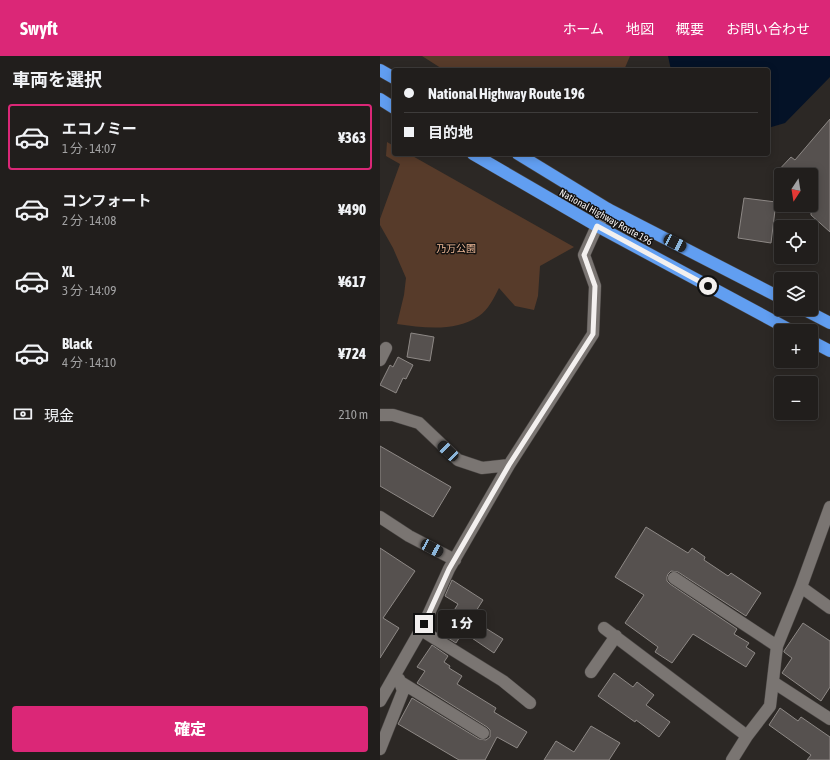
<!DOCTYPE html>
<html lang="ja">
<head>
<meta charset="utf-8">
<style>
  body { margin:0; font-family:"Asap Condensed","Noto Sans JP",sans-serif; background:#292725; color:#f1f3f6; height:100vh; display:flex; flex-direction:column; font-size:15px; white-space:nowrap }
  * { box-sizing:border-box; margin:0 }
  p { font-size:13px; color:#a2a2a3 }
  .icon { flex:none; width:22px; height:22px; fill:none; stroke:currentColor; stroke-width:2; stroke-linecap:round; stroke-linejoin:round }
  .map { position:relative; flex:1; overflow:hidden }
  .sheet { display:flex; flex-direction:column; background:#211e1c; width:380px }
  .sheet>* { flex:none }
  .banner { position:absolute; left:12px; top:12px; width:378px; height:88px; border-radius:4px; box-shadow:0 2px 10px #0003,0 0 0 1px #3e3c3b; display:grid; align-content:center; height:88px; padding:0 12px; background:#211e1c }
  .needle { width:26px; rotate:192deg }
  .buttons { position:absolute; left:394px; top:112px; display:grid; gap:8px }
  .buttons a { display:grid; place-items:center; width:44px; height:44px; border-radius:4px; background:#211e1c; box-shadow:0 2px 10px #0003,0 0 0 1px #3e3c3b; font-size:20px }
  .end { position:absolute; width:18px; height:18px; margin:-9px; border:5px solid #f3f0ef; background:#111; box-shadow:0 0 0 2px #111 }
  .from { border-radius:50% }
  .bubble { position:absolute; height:28px; border-radius:4px; background:#211e1c; box-shadow:0 2px 10px #0003,0 0 0 1px #3e3c3b; font-size:13px; font-weight:800; line-height:28px; text-align:center }
  .car { position:absolute; width:12px; height:24px; margin:-12px -6px; border-radius:5px; box-shadow:0 0 3px 1px #0007; background:linear-gradient(#222 24%,#8ab4d8 0 40%,#222 0 76%,#8ab4d8 0 86%,#222 0) }
  .banner b { display:flex; align-items:center; gap:14px; height:38px; font-size:15px }
  .banner b+b { border-top:1px solid #3e3c3b }
  .banner i { width:10px; height:10px; background:#f1f3f6 }
  ul { padding:0; list-style:none }
  li { display:flex; align-items:center; gap:12px; height:66px; margin:0 8px 6px; padding:0 4px; border:2px solid transparent; border-radius:4px }
  li div { flex:1 }
  li b { display:block; font-size:15px }
  li em { font-style:normal; font-weight:800 }
  li.current { border-color:#db2777 }
  li>.icon { width:36px; height:36px; stroke-width:1.5 }
  h2 { padding:0 12px; font-size:18px; line-height:48px }
  .pay { display:flex; align-items:center; gap:10px; height:44px; padding:0 12px; font-size:15px }
  .pay p { margin-inline-start:auto }
  .primary-button { display:flex; gap:8px; margin-top:auto; padding:8px 12px }
  .primary-button a { flex:1; height:46px; border-radius:4px; background:#db2777; color:#fff; font-size:16px; font-weight:800; line-height:46px; text-align:center }
  header { display:flex; align-items:center; gap:24px; box-sizing:border-box; height:56px; padding:0 20px; background:#db2777; color:#fff }
  header strong { font-size:19px }
  nav { display:flex; gap:22px; margin-inline-start:auto; font-size:14px }
  main { display:flex; flex:1; min-height:0 }
  .map>svg:first-child { display:block }
</style>
</head>
<body>
<header>
<strong>Swyft</strong>
<nav><a>ホーム</a><a>地図</a><a>概要</a><a>お問い合わせ</a></nav>
</header>
<main>
<section class="sheet">
<h2>車両を選択</h2>
<ul>
<li class="current"><svg class="icon" aria-label="car" viewBox="0 0 24 24"><path d="M5 17H2v-5l4-1 3-4h7l3 4 3 1v5h-3M9 17h6M6 11h13"/><circle cx="7" cy="17" r="2"/><circle cx="17" cy="17" r="2"/></svg><div><b>エコノミー</b><p>1 分 · 14:07</p></div><em>¥363</em></li>
<li><svg class="icon" aria-label="car" viewBox="0 0 24 24"><path d="M5 17H2v-5l4-1 3-4h7l3 4 3 1v5h-3M9 17h6M6 11h13"/><circle cx="7" cy="17" r="2"/><circle cx="17" cy="17" r="2"/></svg><div><b>コンフォート</b><p>2 分 · 14:08</p></div><em>¥490</em></li>
<li><svg class="icon" aria-label="car" viewBox="0 0 24 24"><path d="M5 17H2v-5l4-1 3-4h7l3 4 3 1v5h-3M9 17h6M6 11h13"/><circle cx="7" cy="17" r="2"/><circle cx="17" cy="17" r="2"/></svg><div><b>XL</b><p>3 分 · 14:09</p></div><em>¥617</em></li>
<li><svg class="icon" aria-label="car" viewBox="0 0 24 24"><path d="M5 17H2v-5l4-1 3-4h7l3 4 3 1v5h-3M9 17h6M6 11h13"/><circle cx="7" cy="17" r="2"/><circle cx="17" cy="17" r="2"/></svg><div><b>Black</b><p>4 分 · 14:10</p></div><em>¥724</em></li>
</ul>
<div class="pay"><svg class="icon" aria-label="cash" viewBox="0 0 24 24"><path d="M3 7h18v10H3z"/><circle cx="12" cy="12" r="2"/></svg>現金<p>210 m</p></div>
<div class="primary-button"><a>確定</a></div>
</section>
<div class="map">
<svg width="450" height="704" viewBox="0 0 450 704">
  <rect width="100%" height="100%" fill="#2c2825"/>
  <!-- green -->
  <path fill="#573b2a" d="M42,0H250L244,14H64Z
    M7,86L14,90V98H29L194,191L160,210L158,240L154,254L135,250L119,232C114,242 108,254 99,260C76,276 44,272 17,268L24,239L26,222L13,192L0,169V163L20,108L6,100Z"/>
  <!-- water -->
  <path fill="#041227" d="M288,0H450V21L405,67L388,72V14H291Z"/>
  <!-- building -->
  <path fill="#56514f" stroke="#8e8986" d="M450,63V176L431,159V119H394L411,101L415,104Z
    M364,142L396,146L391,187L358,182Z
    M31,277L54,281L50,305L27,301Z
    M18,301L33,309L26,323L23,322L16,337L0,329L10,309L13,311Z
    M0,390L71,431L53,461L0,430Z
    M266,471L308,497L312,492L325,501L324,504L348,520L351,517L381,537L366,560L298,516L291,515L288,518L287,521V525L290,528L357,573L354,578L369,587L366,591L375,597L366,611L313,578L292,607L275,596L278,591L245,567L264,539L235,521Z
    M0,492L35,515L3,562L19,572L0,602Z
    M72,524L103,544L91,563L123,583L114,597L83,576L76,587L60,577L78,548L65,540Z
    M423,567L450,585V631L441,645L402,617L412,602L404,596V595Z
    M52,589L68,600L64,606L70,610L69,612L82,620L77,628L116,652L114,656L147,676L137,692L117,681L105,704H79L18,668L32,642L99,683L106,684L110,681V674L107,671L37,627L45,615L37,611Z
    M234,617L253,631L257,626L274,639L266,649L290,666L279,681L256,664L255,666L218,640Z
    M400,652L418,665L421,661L450,681V704H427L431,699L389,669Z
    M211,670L240,687L229,704H164L176,685L194,696Z"/>
  <g fill="none" stroke-linecap="round" stroke-linejoin="round">
    <!-- street casing -->
    <g stroke="#4a4644" stroke-width="13">
      <path id="street" d="M0,304L6,292
        M0,359H13L39,367L78,404L102,412L129,409
        M0,461L29,480L75,504
        M294,522L397,590
        M421,531L450,552
        M224,572L367,680
        M41,574L123,625L150,647
        M211,616L236,580
        M19,625L103,677
        M393,626L450,663
        M0,645L44,568L69,513L129,409L213,278L215,230L204,199L217,170L228,153
        M0,693L23,635L19,623
        M352,704L367,680L390,650L397,590L421,531L450,451"/>
    </g>
    <!-- highway casing -->
    <g stroke="#4a4644" stroke-width="13">
      <path id="highway" d="M0,14L14,22
        M0,43L14,52
        M93,98L217,170L412,275
        M138,98L228,153L401,242
        M423,253L450,267
        M431,285L450,295"/>
    </g>
    <!-- street -->
    <use href="#street" stroke="#7a7572" stroke-width="12"/>
    <!-- highway -->
    <use href="#highway" stroke="#619ef1" stroke-width="12"/>
  </g>
  <g fill="none" stroke-linecap="round" stroke-linejoin="round">
    <!-- route -->
    <path stroke="#f3f0ef" stroke-width="5" d="M44,568L69,513L129,409L213,278L215,230L204,199L217,170L328,230"/>
  </g>
  <g text-anchor="middle" dominant-baseline="central" stroke-width="3" stroke-linejoin="round" paint-order="stroke">
    <!-- street labels -->
    <g font-size="10" fill="#f3f0ef" stroke="#131110">
      <text transform="translate(226 161) rotate(29)">National Highway Route 196</text>
    </g>
    <!-- park labels -->
    <g font-size="10" fill="#f1bb98" stroke="#131110">
      <text x="76" y="192">乃万公園</text>
    </g>
  </g>
</svg>
<div class="buttons">
<a><svg class="needle" viewBox="-14 -14 28 28"><path d="M0-13l5 13h-10z" fill="#e53935"/><path d="M0 13l5-13h-10z" fill="#a2a2a3"/></svg></a>
<a><svg class="icon" aria-label="locate" viewBox="0 0 24 24"><circle cx="12" cy="12" r="6"/><path d="M12 2v4M12 18v4M2 12h4M18 12h4"/></svg></a>
<a><svg class="icon" aria-label="layers" viewBox="0 0 24 24"><path d="M12 4l9 5-9 5-9-5zM3 14l9 5 9-5"/></svg></a>
<a>+</a>
<a>−</a>
</div>
<i class="end from" style="left:328px;top:230px"></i>
<i class="end" style="left:44px;top:568px"></i>
<div class="bubble" style="left:58px;top:554px;width:48px">1 分</div>
<i class="car" style="left:295px;top:187px;rotate:117deg"></i>
<i class="car" style="left:68px;top:395px;rotate:314deg"></i>
<i class="car" style="left:52px;top:492px;rotate:118deg"></i>
<div class="banner">
<b><i class="from"></i>National Highway Route 196</b>
<b><i></i>目的地</b>
</div>
</div>
</main>
</body>
</html>
